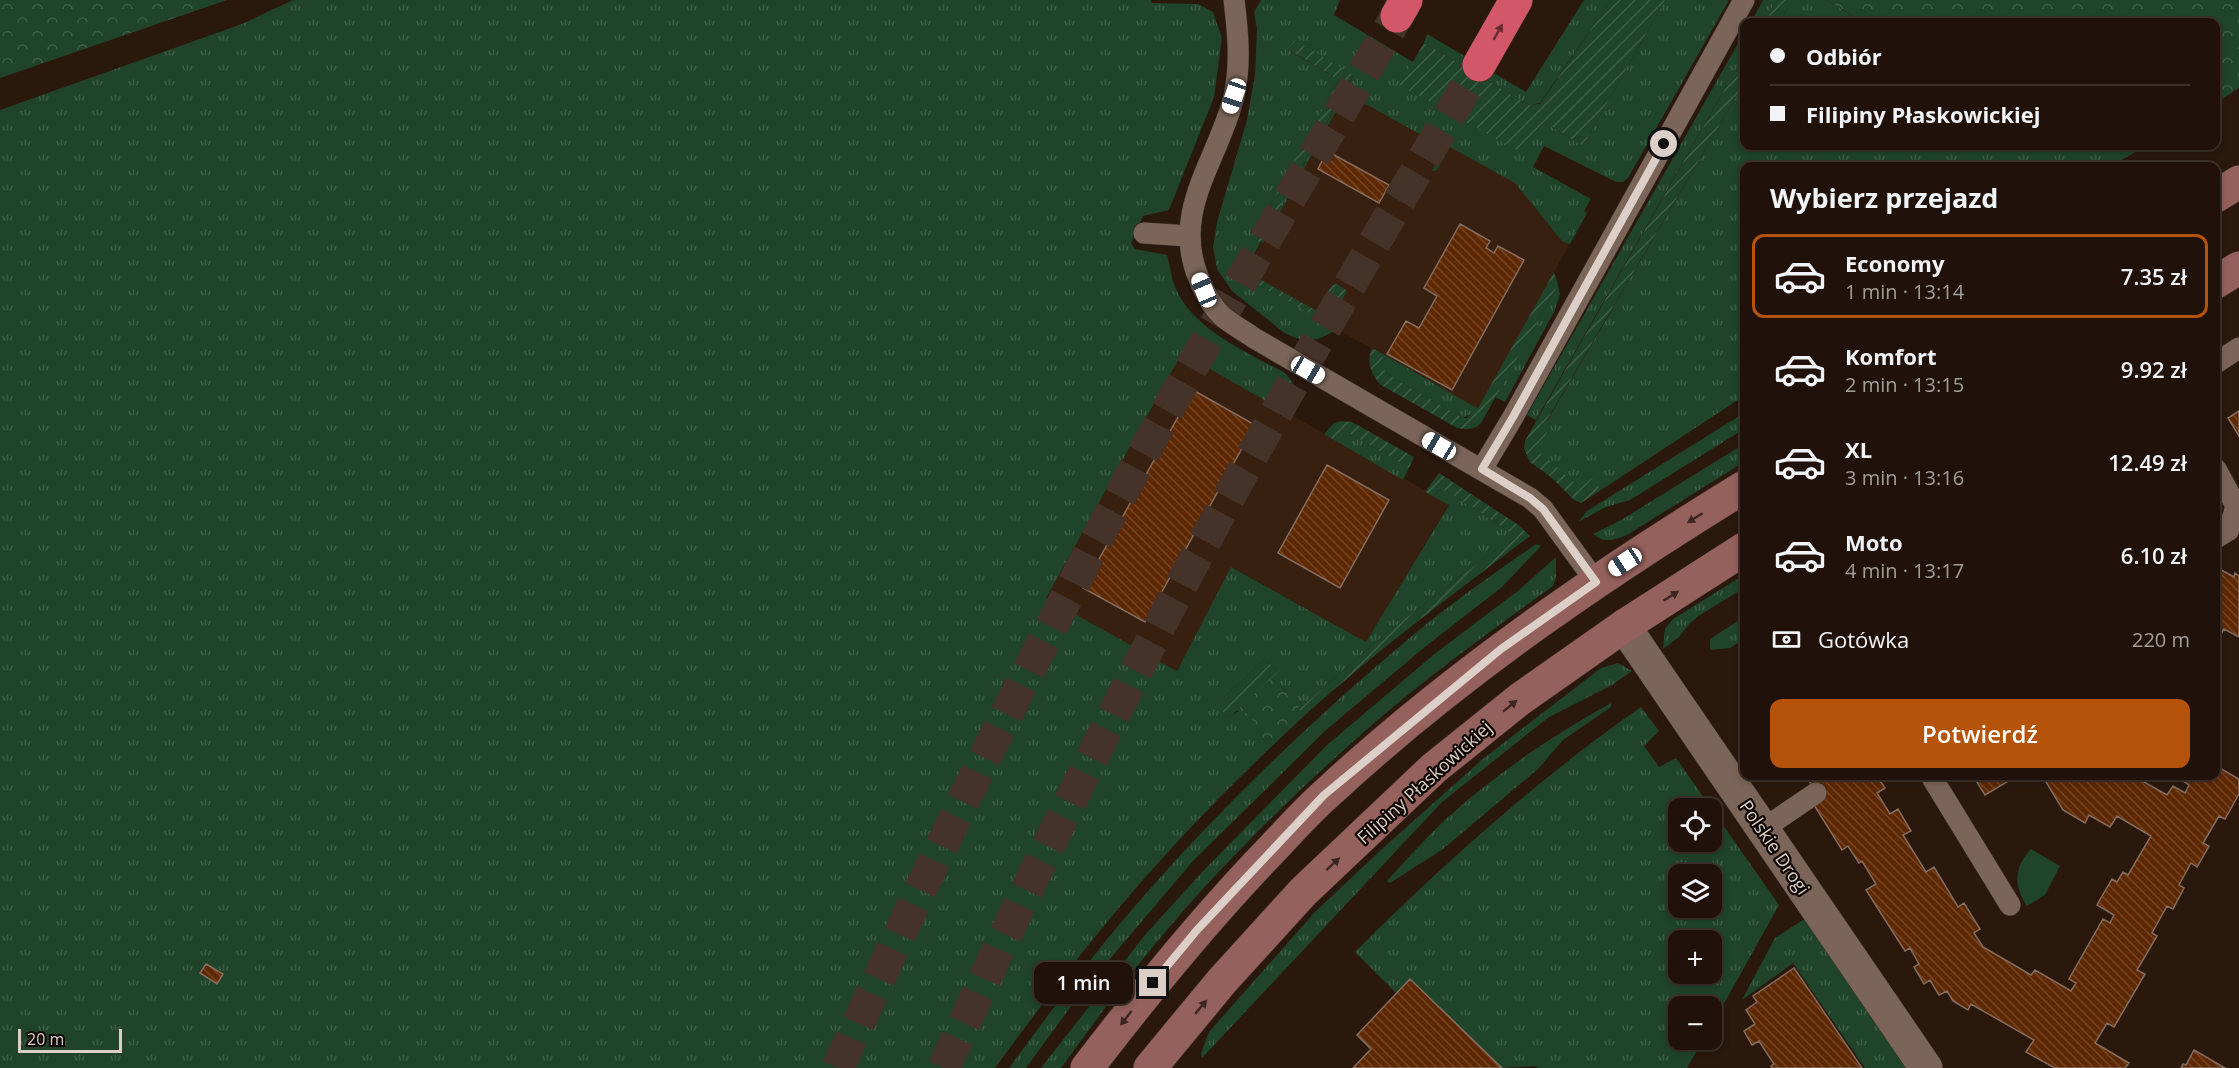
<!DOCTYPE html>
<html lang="pl">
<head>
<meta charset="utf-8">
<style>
  body { margin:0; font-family:"Open Sans",sans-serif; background:#281b13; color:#f1f3f6; height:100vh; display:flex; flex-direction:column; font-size:22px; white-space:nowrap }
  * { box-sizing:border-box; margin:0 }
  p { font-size:20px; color:#a29e9c }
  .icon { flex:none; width:33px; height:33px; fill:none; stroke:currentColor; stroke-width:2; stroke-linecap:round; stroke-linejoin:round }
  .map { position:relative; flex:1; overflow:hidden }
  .panel { position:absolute; left:1740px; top:162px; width:480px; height:618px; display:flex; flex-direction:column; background:#20120a; border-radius:12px; box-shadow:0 3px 9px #0003,0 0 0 2px #3d322b }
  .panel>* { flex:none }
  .banner { position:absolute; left:1740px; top:18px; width:480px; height:132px; border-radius:12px; box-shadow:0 3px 9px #0003,0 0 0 2px #3d322b; display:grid; align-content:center; height:132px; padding:0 30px; background:#20120a }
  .fabs { position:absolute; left:1668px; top:798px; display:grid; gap:12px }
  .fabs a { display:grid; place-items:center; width:54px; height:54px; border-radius:12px; background:#20120a; box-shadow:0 3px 9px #0003,0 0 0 2px #3d322b; font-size:30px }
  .scale { position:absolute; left:18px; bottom:15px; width:104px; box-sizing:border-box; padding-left:6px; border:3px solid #dccfc8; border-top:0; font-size:16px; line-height:21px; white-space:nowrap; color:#dccfc8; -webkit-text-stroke:4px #0d0603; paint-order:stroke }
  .end { position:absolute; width:27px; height:27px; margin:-14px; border:8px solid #dccfc8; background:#111; box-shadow:0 0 0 3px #111 }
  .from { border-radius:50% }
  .bubble { position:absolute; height:42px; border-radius:12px; background:#20120a; box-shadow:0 3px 9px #0003,0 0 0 2px #3d322b; font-size:20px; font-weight:600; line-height:42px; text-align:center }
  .car { position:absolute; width:18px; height:36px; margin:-18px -9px; border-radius:8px; box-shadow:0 0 4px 2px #0007; background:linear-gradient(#fff 24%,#345 0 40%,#fff 0 76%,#345 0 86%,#fff 0) }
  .banner b { display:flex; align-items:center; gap:21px; height:57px; font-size:22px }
  .banner b+b { border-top:2px solid #3d322b }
  .banner i { width:15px; height:15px; background:#f1f3f6 }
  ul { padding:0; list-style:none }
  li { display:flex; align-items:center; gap:18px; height:84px; margin:0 12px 9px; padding:0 18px; border:3px solid transparent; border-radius:12px }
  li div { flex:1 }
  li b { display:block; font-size:22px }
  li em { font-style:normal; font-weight:600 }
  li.current { border-color:#b45309 }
  li>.icon { width:54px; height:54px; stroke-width:1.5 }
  h2 { padding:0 30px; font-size:27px; line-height:72px }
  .pay { display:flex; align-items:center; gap:15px; height:66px; padding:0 30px; font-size:22px }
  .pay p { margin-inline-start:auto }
  .primary-button { display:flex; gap:12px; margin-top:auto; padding:12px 30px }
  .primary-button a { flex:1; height:69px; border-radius:12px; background:#b45309; color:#fff; font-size:24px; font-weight:600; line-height:69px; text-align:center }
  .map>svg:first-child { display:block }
</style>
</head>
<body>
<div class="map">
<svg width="2239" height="1068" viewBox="0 0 2239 1068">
  <defs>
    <pattern id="grass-tufts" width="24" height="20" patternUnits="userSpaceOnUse" patternTransform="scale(1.5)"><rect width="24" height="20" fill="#1f442a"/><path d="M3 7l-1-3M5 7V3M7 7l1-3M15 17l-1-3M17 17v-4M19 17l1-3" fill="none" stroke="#3f5e47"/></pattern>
    <pattern id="forest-crowns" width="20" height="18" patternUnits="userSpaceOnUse" patternTransform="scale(1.5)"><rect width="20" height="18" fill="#1f442a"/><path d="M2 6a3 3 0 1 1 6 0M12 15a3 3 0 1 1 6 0" fill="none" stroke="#3f5e47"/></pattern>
    <pattern id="garden-furrows" width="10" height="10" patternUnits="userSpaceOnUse" patternTransform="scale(1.5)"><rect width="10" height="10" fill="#1f442a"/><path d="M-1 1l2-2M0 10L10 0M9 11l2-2" fill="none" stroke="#3f5e47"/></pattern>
    <pattern id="building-back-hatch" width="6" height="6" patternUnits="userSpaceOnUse" patternTransform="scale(1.5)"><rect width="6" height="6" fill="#5e2802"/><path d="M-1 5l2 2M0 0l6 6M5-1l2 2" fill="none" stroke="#744625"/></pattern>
  </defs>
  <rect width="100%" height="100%" fill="#2a180d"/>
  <!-- built -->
  <path fill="#372010" d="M1353,75L1587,213L1478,409L1243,276Z
    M1182,353L1449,504L1366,642L1232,567L1177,671L1045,598Z"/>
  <!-- grass -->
  <path fill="url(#grass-tufts)" fill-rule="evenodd" d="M293,0H1151L1152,3L1198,4L1213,12L1222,38L1214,97L1169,210L1143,216L1131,243L1135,249L1167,255C1170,265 1171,277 1175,287C1192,329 1248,353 1285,373C1298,386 1299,399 1292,416L1182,353L1046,598L1177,671L1231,567L1366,642L1449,505L1434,497L1437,491L1443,489L1515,535L1385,634L1299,709L1286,692L1271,678L1278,672L1265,659L1217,704L1229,718C1250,698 1253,722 1261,736C1263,740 1267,744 1270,748C1212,803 1158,861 1107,922C1068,969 1031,1019 995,1068H0V110L242,24Z
    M1261,0H1340L1334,15L1413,62L1400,84L1536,131L1544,122L1583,146L1665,0H1729L1628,178L1623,182H1616L1544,146L1533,167L1591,199L1584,211L1587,213L1570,244L1562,241L1515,183L1450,147L1437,170L1432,171L1443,147L1346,93L1263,243L1261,241L1353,76L1295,40L1288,50L1339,80L1252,238L1260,243L1243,275L1337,328C1320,343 1301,344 1282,331L1232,291L1217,269L1213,247L1217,222L1247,120L1255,75L1257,29L1254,12Z
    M1584,0H1611L1540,103L1529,105L1424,43L1427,34L1526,92Z
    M1763,0H1777L1763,22H1751Z
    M1793,0H1826L1863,22H1779Z
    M1744,33V55L1536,420L1527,415Z
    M1744,83V146H2146L2111,166H1744V396L1601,490L1593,479L1580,487L1537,451L1551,424L1547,421Z
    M1558,285L1560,294L1554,312L1505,402L1495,397Z
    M1383,354L1475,407L1471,414L1463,418L1392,377C1382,371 1382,365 1383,354Z
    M1744,413V429L1630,500L1606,507L1578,522L1587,511Z
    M1345,431L1409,468L1403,480L1336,441L1341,432Z
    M1744,444V462L1627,535C1614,540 1605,544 1593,534L1621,520Z
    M1536,544L1541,546L1502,587L1426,646L1326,730L1193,861L1080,994L1026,1068H1009C1048,1015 1086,963 1129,913C1215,813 1310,721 1412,636C1451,603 1494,574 1536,544Z
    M1556,557V576L1553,586C1485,635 1417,684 1355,740C1295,793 1237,850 1184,910C1140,960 1100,1014 1061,1068H1041L1145,935L1204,870L1327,745L1437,652L1519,590Z
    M1744,575V588L1700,615L1689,624L1679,637L1663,649L1665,629L1673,619Z
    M1744,617V639L1730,648L1710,650V639Z
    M1618,663L1632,671L1612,685L1549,717L1442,802L1202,1058L1201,1053L1209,1032L1315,912L1382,849L1484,758L1601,668Z
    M1611,703V707L1563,740L1538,769L1443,849L1390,883L1387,881C1409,857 1431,832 1455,811C1503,769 1555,734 1611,703Z
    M1641,707L1659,731L1644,746L1659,767L1676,758L1779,905L1712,1025V1006H1678V1040H1703L1687,1068H1538L1535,1066L1502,1068L1410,979L1397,994L1355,952C1444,863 1538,779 1641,707ZM1678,808H1712V842H1678ZM1678,874H1712V908H1678ZM1678,940H1712V974H1678Z
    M1806,918L1907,1068H1865L1793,963L1742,1000L1775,938Z"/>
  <!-- forest -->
  <path fill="url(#forest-crowns)" d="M0,0H227L0,78Z
    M1826,0H2239V88L2216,103V22H1863Z
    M1271,678L1286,692L1305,715L1270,748C1267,744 1263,740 1261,736C1254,725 1253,710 1236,711Z"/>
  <!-- park -->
  <path fill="#1f442a" d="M2031,849L2060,866L2045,895L2027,906C2013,886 2014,867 2031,849Z"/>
  <!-- garden -->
  <path fill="url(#garden-furrows)" d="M1611,0H1665L1583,146L1544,122L1536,131L1524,154L1399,85L1424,43L1529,105L1540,104Z
    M1777,0H1793L1779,22H1763Z
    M1295,40L1353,75L1260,243L1252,238L1339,80L1287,49Z
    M1744,55V83L1547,420L1551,424L1538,451L1580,487L1593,478L1601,490L1581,503L1574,500L1552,478L1530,462L1524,449L1525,441Z
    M1245,271L1317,311L1332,285L1337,284L1347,291L1329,324L1243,276Z
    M1554,272L1558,285L1481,423C1474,430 1467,430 1457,428L1381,385C1371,375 1366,362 1372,348L1383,354C1382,365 1382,371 1392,377L1463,418H1467L1475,407L1478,408Z
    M1342,421L1352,422L1414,457L1409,468L1345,431L1341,432L1336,441L1324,434L1334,423Z
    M1439,473L1517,524L1530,536C1453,594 1376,651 1305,715L1299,709L1385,634L1515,535L1443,489L1437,491L1434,497L1425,492Z
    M1265,659L1278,672L1229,718L1216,705Z"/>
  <!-- building -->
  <path fill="url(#building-back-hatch)" stroke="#856d61" stroke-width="1.5" d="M1327,151L1389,185L1379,203L1318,169Z
    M1460,224L1490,241L1486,248L1494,253L1498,246L1524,260L1452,390L1387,354L1406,321L1419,328L1437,296L1424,288Z
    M1193,390L1255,425L1145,622L1083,588Z
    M2239,411V436L2228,418Z
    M1327,465L1389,500L1340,588L1278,553Z
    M2216,567L2234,577L2235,573L2239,576V637L2224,629L2218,640L2216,638Z
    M2216,766L2239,779V794L2225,819L2219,816L2203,843L2209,846L2197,867L2191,863L2179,885L2184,888L2173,909L2167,906L2152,933L2157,936L2137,970L2145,974L2114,1027L2107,1023L2095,1043L2129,1063L2125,1068H2055L2026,1052L2034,1040L1971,1004L1968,1010L1953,1001L1947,991L1939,995L1930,980L1924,984L1914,967L1919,964L1910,948L1905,951L1866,890L1876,884L1862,861L1859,863L1848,846L1842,850L1814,805L1821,800L1806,776H1877L1885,788L1877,793L1890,814L1898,809L1911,831L1903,835L1926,872L1934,867L1958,907L1964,903L1980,929L1974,933L1983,947L2031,975L2035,970L2071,991L2076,983L2069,979L2103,919L2110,923L2114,915L2097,905L2112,879L2117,882L2123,872L2128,875L2151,836L2117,816L2110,827L2089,815L2085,823L2063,810L2043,777L2139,776L2137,778L2167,795L2173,786L2185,793L2189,785L2183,781L2186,776H2216Z
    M1973,776H2017L1985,795Z
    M206,964L223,974L217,984L200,973Z
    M1794,968L1862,1068H1772L1771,1066L1774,1064L1759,1041L1752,1045L1744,1031L1755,1024L1746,1010L1757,1002L1753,996Z
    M1410,979L1502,1068H1353L1371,1049L1357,1035Z
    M2194,1050L2225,1068H2181L2183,1064L2186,1065Z"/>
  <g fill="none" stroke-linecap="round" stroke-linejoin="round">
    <!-- highway-tunnel -->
    <path stroke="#453329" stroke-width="33" stroke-dasharray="33 16" stroke-linecap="butt" d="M838,1068C930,864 1029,663 1136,467C1219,315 1309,166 1397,16
      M944,1068C1014,912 1090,758 1170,606C1267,422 1374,244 1479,65"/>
    <!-- lane casing -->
    <g stroke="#3e312c" stroke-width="22">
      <path id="lane" d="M1234,0C1238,32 1241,64 1234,96C1219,159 1170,211 1199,279C1204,291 1213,308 1223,317C1233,325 1244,331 1254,338L1530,498L1543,509L1596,582
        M1144,233L1188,236
        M2216,363L2239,348
        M1482,469L1513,417L1744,0
        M2216,469L2236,506L2229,530L2216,538
        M1931,776L2010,905
        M1763,829L1816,793"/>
    </g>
    <!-- street casing -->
    <g stroke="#3e312c" stroke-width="34">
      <path id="street" d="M1624,626L1926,1068"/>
    </g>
    <!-- secondary casing -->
    <g stroke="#3e312c" stroke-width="34">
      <path id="secondary" d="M2216,196L2239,182
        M2216,282L2239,268
        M1087,1068C1146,991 1207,916 1274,847C1291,829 1307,811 1325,795C1453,676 1596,578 1744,487
        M1150,1068L1222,981L1303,892L1434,768L1520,699L1624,626L1744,549"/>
    </g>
    <!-- highway casing -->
    <g stroke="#3e312c" stroke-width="34">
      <path id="highway" d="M1397,16L1406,0
        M1479,65L1516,0"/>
    </g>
    <!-- lane -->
    <use href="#lane" stroke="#7b6558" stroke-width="21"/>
    <!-- street -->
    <use href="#street" stroke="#7b6558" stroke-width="33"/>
    <!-- secondary -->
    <use href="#secondary" stroke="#95615c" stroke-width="33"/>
    <!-- highway -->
    <use href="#highway" stroke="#d35867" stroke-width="33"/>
  </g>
  <!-- one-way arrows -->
  <defs><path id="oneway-solid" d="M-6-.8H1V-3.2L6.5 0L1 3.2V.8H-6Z" transform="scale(1.5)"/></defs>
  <use fill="#662b30" href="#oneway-solid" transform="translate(1498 32) rotate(-60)"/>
  <g fill="#3d2622">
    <use href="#oneway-solid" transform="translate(1695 518) rotate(148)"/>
    <use href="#oneway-solid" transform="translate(1671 596) rotate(-32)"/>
    <use href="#oneway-solid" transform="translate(1510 706) rotate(-39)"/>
    <use href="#oneway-solid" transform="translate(1333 864) rotate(-43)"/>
    <use href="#oneway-solid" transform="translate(1201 1007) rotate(-50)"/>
    <use href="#oneway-solid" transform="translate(1126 1018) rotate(128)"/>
  </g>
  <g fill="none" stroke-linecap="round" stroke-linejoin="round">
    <!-- route -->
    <path stroke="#dccfc8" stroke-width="8" d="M1153,983L1197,930L1324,795L1501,649L1596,582L1543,509L1530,498L1482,469L1513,417L1664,144"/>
  </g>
  <g text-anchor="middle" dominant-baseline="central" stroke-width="4.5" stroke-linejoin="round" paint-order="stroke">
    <!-- street labels -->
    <g font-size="18" fill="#dccfc8" stroke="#0d0603">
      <text transform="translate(1424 782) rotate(-42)">Filipiny Płaskowickiej</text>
      <text transform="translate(1775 847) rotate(56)">Polskie Drogi</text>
    </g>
  </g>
</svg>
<div class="fabs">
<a><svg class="icon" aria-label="locate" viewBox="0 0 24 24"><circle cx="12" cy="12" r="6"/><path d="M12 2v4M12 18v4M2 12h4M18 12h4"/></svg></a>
<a><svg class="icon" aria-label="layers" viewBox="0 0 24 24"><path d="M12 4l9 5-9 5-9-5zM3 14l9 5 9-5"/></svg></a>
<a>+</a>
<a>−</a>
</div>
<div class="scale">20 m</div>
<i class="end from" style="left:1664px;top:144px"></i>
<i class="end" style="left:1153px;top:983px"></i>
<div class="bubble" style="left:1034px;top:962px;width:99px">1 min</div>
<i class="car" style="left:1234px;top:96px;rotate:199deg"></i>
<i class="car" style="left:1204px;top:290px;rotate:337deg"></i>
<i class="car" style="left:1308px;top:370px;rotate:120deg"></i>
<i class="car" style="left:1439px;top:446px;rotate:300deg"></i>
<i class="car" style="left:1625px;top:562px;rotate:237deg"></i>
<div class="banner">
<b><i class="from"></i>Odbiór</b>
<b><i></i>Filipiny Płaskowickiej</b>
</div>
<section class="panel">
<h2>Wybierz przejazd</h2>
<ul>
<li class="current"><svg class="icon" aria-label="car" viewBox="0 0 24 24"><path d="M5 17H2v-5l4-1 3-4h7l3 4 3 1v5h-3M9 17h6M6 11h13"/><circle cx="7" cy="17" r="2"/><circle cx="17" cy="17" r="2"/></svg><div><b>Economy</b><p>1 min · 13:14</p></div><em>7.35 zł</em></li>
<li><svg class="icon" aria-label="car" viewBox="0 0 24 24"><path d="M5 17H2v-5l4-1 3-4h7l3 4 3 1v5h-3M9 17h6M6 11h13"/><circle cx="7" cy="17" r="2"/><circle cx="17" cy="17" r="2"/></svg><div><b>Komfort</b><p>2 min · 13:15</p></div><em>9.92 zł</em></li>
<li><svg class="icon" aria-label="car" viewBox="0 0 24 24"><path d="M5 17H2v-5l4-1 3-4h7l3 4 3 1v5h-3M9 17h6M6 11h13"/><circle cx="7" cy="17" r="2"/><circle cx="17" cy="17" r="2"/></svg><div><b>XL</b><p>3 min · 13:16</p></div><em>12.49 zł</em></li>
<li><svg class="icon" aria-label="car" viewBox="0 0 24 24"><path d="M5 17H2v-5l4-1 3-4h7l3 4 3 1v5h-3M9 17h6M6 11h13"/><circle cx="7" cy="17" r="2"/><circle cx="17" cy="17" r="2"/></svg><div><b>Moto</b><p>4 min · 13:17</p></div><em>6.10 zł</em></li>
</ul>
<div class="pay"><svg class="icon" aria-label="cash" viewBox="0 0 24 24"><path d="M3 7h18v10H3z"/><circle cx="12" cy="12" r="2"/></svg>Gotówka<p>220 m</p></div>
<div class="primary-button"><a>Potwierdź</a></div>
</section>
</div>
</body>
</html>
